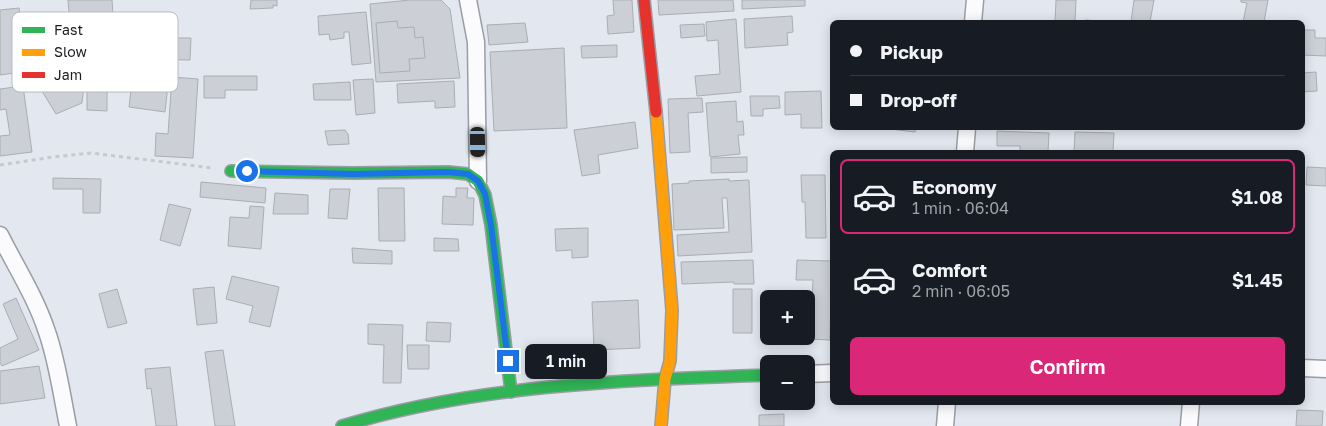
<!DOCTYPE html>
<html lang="en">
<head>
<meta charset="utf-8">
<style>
  body { margin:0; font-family:"Golos Text",sans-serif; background:#242831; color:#f1f3f6; height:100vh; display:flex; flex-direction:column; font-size:19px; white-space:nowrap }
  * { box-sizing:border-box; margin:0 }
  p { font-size:16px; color:#9ea1a6 }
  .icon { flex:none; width:28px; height:28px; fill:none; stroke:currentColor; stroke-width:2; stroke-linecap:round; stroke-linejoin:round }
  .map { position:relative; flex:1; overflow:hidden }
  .drawer { position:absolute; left:830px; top:150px; width:475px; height:255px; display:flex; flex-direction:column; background:#171b24; border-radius:8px; box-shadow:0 2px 12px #0003 }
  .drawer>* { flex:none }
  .top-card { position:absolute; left:830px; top:20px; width:475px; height:110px; border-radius:8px; box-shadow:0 2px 12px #0003; display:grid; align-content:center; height:110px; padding:0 20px; background:#171b24 }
  .tools { position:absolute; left:760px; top:290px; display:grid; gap:10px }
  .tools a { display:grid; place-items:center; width:55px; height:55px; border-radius:8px; background:#171b24; box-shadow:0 2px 12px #0003; font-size:25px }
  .end { position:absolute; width:22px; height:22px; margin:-11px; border:6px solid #1a73e8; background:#fff; box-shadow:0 0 0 2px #fff }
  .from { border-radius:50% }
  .bubble { position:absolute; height:35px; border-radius:8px; background:#171b24; box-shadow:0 2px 12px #0003; font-size:16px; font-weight:600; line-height:35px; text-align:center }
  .car { position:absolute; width:15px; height:30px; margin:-15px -8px; border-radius:6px; box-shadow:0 0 4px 1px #0007; background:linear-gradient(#222 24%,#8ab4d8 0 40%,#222 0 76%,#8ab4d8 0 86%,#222 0) }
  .top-card b { display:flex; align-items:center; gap:18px; height:48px; font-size:19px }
  .top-card b+b { border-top:1px solid #363941 }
  .top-card i { width:12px; height:12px; background:#f1f3f6 }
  ul { padding:9px 0 0; list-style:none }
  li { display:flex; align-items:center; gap:15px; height:75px; margin:0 10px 8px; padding:0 10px; border:2px solid transparent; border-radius:8px }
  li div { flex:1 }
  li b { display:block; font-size:19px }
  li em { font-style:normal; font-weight:600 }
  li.current { border-color:#db2777 }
  li>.icon { width:45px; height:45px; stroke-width:1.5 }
  .action { display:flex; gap:10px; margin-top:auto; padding:10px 20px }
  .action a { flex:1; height:58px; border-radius:8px; background:#db2777; color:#fff; font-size:20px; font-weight:600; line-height:58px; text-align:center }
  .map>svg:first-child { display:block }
</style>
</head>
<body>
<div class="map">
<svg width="1326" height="426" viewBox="0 0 1326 426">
  <rect width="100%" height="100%" fill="#e3e7f0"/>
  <!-- building -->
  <path fill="#cccfd6" stroke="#aaadb4" d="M68,0H112L116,59L93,61L90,24L70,25Z
    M251,0H277V6L273,5V8L250,9Z
    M410,0H441L450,9L460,78L376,82L370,4Z
    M613,0H632L634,32L608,34L607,16L614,15Z
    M658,0H733L734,11L659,15Z
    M742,0H805V6L742,9Z
    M1056,0H1076L1075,22H1055Z
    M1134,0H1154L1150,22H1131Z
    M1241,0H1268L1264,22H1243L1247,3L1241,2Z
    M19,8L21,22L16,23L22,72L0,75V10Z
    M366,12L371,63L352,65L349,32H344V38L330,40L329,34L319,35L318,16Z
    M792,16L793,32L787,33L788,45L745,48L744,19Z
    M736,19L741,92L697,96L695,76L720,74L718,40L707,41L706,22Z
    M1085,20L1115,22H1085Z
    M397,21L398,28L414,27L415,38L423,37L425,58L409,59L410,71L380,73L376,23Z
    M525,23L528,42L489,45L487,25Z
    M704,24L705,36L681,38L680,25Z
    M1303,30H1315V38H1326V56L1302,55Z
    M133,38H191L190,60L133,59Z
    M617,45V57L582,58L581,46Z
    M564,48L567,128L494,131L490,52Z
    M82,67L85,74L82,103L56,114L37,83L68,68L72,72Z
    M87,72H107V111L87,110Z
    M133,72L169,76L165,112L129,107Z
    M1316,72L1317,91L1302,92V73Z
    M204,76H257V90H225V98H204Z
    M172,77L198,79L193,158L155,156L156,133L168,134Z
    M373,79L375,113L356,115L353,80Z
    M454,81L455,107L435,108V101L398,103L397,84Z
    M350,82L351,100H314L313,84Z
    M23,86L32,152L0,156V136L10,135L6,109L0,110V89Z
    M821,91L822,128H801V114L785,115V92Z
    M750,96H779L780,108L763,109V116H751Z
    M702,98L703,112L688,113L690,152L670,153L668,99Z
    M736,101L737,122L743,121L744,135H738L740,154L710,157L706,103Z
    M635,122L638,148L598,155L600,173L582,176L574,130Z
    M882,128H916L915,132Z
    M345,130L348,134L349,144L328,145L325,131Z
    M997,131L1049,133L1048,152H1020V146H997Z
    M1075,132L1114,133L1113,152L1074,151Z
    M747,157V172L711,173V158Z
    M1307,167L1326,168V186L1306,185Z
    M801,175H825L826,238H806L805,202H802Z
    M53,178L101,179L100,213H83V189H53Z
    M729,179V181L749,180L752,252L678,256L677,235L729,232L727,198H722L724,228L674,230L672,184L689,183V181Z
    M201,182L266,188L265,203L200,197Z
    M378,188H404L405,241H379Z
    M456,188H468L467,198H474L473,225L442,224L443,196L456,197Z
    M330,189H350L347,219L328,218Z
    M275,193L308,195V214H273Z
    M169,204L191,209L180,246L160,240Z
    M250,206L264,207L261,249L228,246L230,217L249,218Z
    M588,228V257L572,258V250L556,251L555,229Z
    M434,238L458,239L459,251H434Z
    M352,248L392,251V264L353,263Z
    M753,260L754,284H734V282L682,284L681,262Z
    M797,260L832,261L830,340L810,339L813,280H796Z
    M232,276L279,287L270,327L249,322L253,306L226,299Z
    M214,287L217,323L197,325L193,289Z
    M117,289L127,323L108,328L99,294Z
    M733,289H752V333H733Z
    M16,298L39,350L2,366L0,363V348L18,339L3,304Z
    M638,300L640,348L594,350L592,302Z
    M427,322L451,323L450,342L426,341Z
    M368,324L403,325L401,383H383L384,345L368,344Z
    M407,345H429V369H408Z
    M223,350L235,426H215L205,352Z
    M39,366L45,398L0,404V371Z
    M170,367L177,426H156L151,388L147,389L145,369Z
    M1297,410L1323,411L1322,426H1296Z
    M784,414V426H759V415Z"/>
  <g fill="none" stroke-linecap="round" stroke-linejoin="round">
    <!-- street casing -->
    <g stroke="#9a9da4" stroke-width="19">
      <path id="street" d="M468,0L476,42L478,181
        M973,22L975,0
        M965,152L967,128
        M0,235C16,267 36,298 47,332C57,360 62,396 68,426
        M1302,368L1326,369
        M806,374L832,373
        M945,426L947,402
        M1189,426L1191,402"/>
    </g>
    <!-- fast casing -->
    <g stroke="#9a9da4" stroke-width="14">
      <path id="fast" d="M231,171L353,173L448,172L468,174L478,181L485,195L491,225L511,392
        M342,426C479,384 627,380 769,375"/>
    </g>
    <!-- slow casing -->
    <g stroke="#9a9da4" stroke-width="14">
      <path id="slow" d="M656,112L672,310L670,361L665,379L661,426"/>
    </g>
    <!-- jam casing -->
    <g stroke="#9a9da4" stroke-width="14">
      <path id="jam" d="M644,0L656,112"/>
    </g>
    <!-- path -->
    <path stroke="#c7c9cc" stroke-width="3" stroke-dasharray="4 4" stroke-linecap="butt" d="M0,165L53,157L91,153L213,168"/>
    <!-- street -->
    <use href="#street" stroke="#fbfbfd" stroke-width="16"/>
    <!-- fast -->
    <use href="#fast" stroke="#30b455" stroke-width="11"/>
    <!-- slow -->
    <use href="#slow" stroke="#ff9f0a" stroke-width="11"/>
    <!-- jam -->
    <use href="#jam" stroke="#e5322d" stroke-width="11"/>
  </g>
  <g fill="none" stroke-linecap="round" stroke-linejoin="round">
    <!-- route -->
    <path stroke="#1a73e8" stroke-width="6" d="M247,171L353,174L448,172L468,174L478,181L485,194L491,225L508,361"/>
  </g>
  <!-- legend -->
  <rect x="12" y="12" width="166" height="80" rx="8" fill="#fff" stroke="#babbbd" stroke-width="1"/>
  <rect x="22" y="27" width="23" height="6" fill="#30b455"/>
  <rect x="22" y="49" width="23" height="7" fill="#ff9f0a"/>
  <rect x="22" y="72" width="23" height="6" fill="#e5322d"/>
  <g font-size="14" fill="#1a1d22">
    <text x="54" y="35">Fast</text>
    <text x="54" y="57">Slow</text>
    <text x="54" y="80">Jam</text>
  </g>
</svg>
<div class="tools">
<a>+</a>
<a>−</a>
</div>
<i class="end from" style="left:247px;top:171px"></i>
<i class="end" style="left:508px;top:361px"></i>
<div class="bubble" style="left:525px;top:344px;width:82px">1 min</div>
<i class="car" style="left:478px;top:142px;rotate:179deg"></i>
<div class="top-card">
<b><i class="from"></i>Pickup</b>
<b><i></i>Drop-off</b>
</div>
<section class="drawer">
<ul>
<li class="current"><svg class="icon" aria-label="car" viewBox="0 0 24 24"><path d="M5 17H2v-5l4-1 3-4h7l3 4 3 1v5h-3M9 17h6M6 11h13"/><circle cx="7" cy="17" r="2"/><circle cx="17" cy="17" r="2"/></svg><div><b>Economy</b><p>1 min · 06:04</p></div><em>$1.08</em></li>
<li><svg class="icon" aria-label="car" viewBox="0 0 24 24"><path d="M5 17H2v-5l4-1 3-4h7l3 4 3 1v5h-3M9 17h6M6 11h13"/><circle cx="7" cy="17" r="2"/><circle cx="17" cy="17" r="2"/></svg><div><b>Comfort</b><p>2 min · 06:05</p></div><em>$1.45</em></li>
</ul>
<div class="action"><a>Confirm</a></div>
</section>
</div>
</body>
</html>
